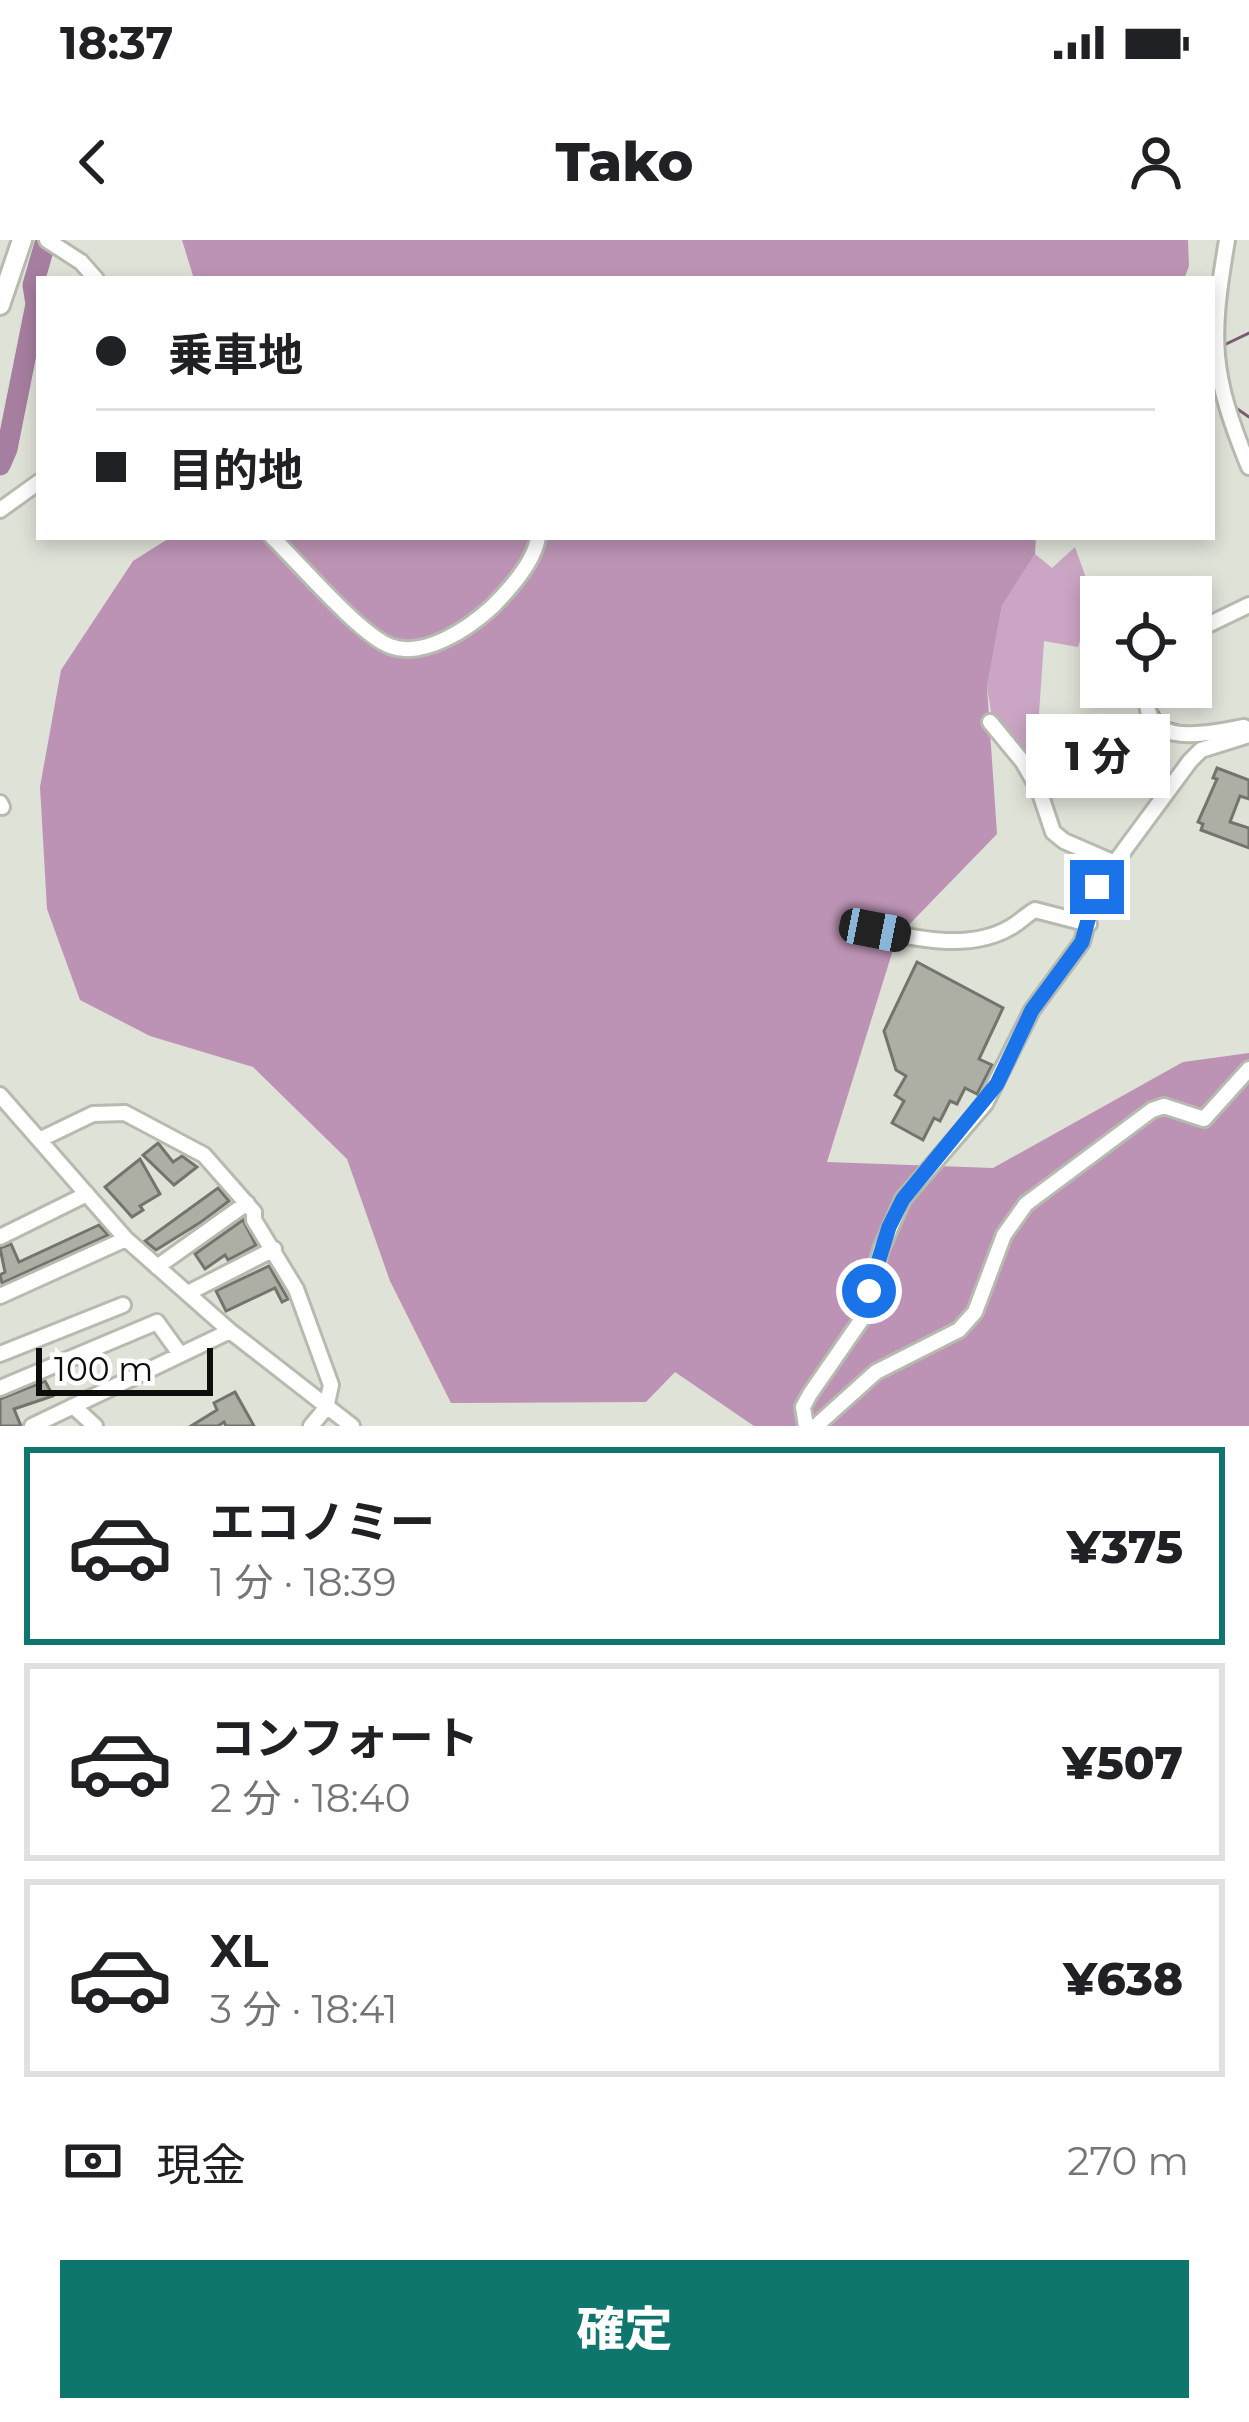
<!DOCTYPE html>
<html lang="ja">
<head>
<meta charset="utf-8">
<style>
  body { margin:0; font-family:Montserrat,"Noto Sans JP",sans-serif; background:#f6f6f6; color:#202124; height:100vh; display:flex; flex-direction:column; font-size:45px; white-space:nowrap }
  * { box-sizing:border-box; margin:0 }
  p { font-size:39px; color:#757577 }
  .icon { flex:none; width:66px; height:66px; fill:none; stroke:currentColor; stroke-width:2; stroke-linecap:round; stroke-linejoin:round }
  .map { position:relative; height:1186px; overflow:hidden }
  .drawer { display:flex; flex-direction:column; background:#fff; flex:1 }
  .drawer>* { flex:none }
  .hud { position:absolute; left:36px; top:36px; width:1179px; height:264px; border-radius:0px; box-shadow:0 6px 18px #0003; display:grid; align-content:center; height:264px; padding:0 60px; background:#fff }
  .controls { position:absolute; left:1080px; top:336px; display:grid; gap:24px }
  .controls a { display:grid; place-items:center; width:132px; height:132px; border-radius:0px; background:#fff; box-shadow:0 6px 18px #0003; font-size:60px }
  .scale { position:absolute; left:36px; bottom:30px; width:177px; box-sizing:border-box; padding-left:12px; border:6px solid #0d0e0b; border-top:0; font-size:33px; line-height:42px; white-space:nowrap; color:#0d0e0b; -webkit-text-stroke:9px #fff; paint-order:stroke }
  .end { position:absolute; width:54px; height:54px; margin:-27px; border:15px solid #1a73e8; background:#fff; box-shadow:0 0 0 6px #fff }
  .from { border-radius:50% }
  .bubble { position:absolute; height:84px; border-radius:0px; background:#fff; box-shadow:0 6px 18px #0003; font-size:39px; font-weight:800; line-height:84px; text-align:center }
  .car { position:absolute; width:36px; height:72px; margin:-36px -18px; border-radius:15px; box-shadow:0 0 9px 3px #0007; background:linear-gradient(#222 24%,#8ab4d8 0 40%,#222 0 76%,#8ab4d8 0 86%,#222 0) }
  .hud b { display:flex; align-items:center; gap:42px; height:114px; font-size:45px }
  .hud b+b { border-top:3px solid #e0e0e0 }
  .hud i { width:30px; height:30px; background:#202124 }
  ul { padding:21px 0 0; list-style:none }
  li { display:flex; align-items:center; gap:36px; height:198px; margin:0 24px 18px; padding:0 36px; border:6px solid #e0e0e0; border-radius:0px }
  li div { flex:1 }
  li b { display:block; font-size:45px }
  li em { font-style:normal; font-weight:800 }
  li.on { border-color:#0f766e }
  li>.icon { width:108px; height:108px; stroke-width:1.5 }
  .pay { display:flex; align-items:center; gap:30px; height:132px; padding:0 60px; font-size:45px }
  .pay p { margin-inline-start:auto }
  .primary-button { display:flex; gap:24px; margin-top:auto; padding:24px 60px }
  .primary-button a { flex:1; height:138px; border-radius:0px; background:#0f766e; color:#fff; font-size:48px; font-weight:800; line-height:138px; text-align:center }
  .status { display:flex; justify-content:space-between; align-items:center; height:84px; padding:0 60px; background:#fff; direction:ltr }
  .status svg { height:33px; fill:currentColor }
  header { display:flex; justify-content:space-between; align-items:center; height:156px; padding:0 60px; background:#fff; font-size:54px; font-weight:800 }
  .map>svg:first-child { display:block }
</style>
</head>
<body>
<div class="status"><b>18:37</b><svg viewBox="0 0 49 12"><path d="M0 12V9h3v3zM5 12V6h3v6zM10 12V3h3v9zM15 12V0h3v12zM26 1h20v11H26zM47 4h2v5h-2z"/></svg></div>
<header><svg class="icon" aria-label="back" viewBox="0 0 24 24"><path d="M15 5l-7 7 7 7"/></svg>Tako<svg class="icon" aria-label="person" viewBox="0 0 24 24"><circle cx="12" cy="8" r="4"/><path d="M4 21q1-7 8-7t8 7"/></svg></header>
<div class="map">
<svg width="1249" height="1186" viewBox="0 0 1249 1186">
  <rect width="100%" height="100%" fill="#dfe2d7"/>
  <!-- green -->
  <path fill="#cba5c4" d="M1075,307L1086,338L1084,340L1096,351L1078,407L1044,401L1039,474L1043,479L1045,514L1021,513L992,478L987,447L1002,366L1035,314L1052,328Z"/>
  <!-- forest -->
  <path fill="#bc93b4" d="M182,0H1188L1189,26L1184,39H194Z
    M171,297H1036L1035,314L1002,366L987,447L997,594L897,697L827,922L993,928L1183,822L1249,813V1186H754L675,1132L646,1162L451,1163L390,1041L347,919L253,827L150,796L80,760L47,669L40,547L61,430L133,321Z"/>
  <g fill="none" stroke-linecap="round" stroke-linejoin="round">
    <!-- stream -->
    <path stroke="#785c73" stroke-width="3" d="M1224,105L1249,93
      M1236,168L1249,177
      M1209,392L1249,374
      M1155,447L1156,468L1163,481L1188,488
      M1227,483L1249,480"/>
    <!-- river -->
    <path stroke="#a67e9f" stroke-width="21" d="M0,225L7,209L36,64L33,45L46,0"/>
  </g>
  <!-- building -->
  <path fill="#adafa5" stroke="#73756c" stroke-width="3" d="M1217,528L1249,540V559L1240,556L1230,582L1249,588V608L1201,590L1203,584L1198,582L1217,539L1213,538Z
    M917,722L1003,768L979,819L992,825L977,854L965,848L957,864L950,861L940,881L934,878L923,900L892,883L904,861L895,855L906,836L896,830L884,791Z
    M158,903L173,922L182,916L197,927L174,945L143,915Z
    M140,919L160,954L140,966L143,970L132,977L105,947Z
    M218,948L229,961L201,982L156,1010L145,1001Z
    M243,980L256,1005L228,1020L225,1015L205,1029L195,1014Z
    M99,985L108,995L2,1043L0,1035L5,1032L0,1008L11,1004L19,1022Z
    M269,1026L288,1059L282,1062L275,1048L226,1071L216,1051Z
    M45,1141L53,1156L14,1169L21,1186H0V1159Z
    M235,1152L254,1186H226L224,1182L218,1186H191L217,1170L214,1163Z"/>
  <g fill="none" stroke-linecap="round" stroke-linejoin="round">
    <!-- minor casing -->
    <g stroke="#b7baaf" stroke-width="20">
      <path id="minor" d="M47,0L81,22L96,39
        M1227,0C1210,101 1210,131 1249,227
        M0,270L39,242
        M272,297C299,323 359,394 390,406C424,419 469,388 492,367C509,350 535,321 538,297
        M1191,393L1249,365
        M1148,447C1137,512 1208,493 1244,487
        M990,482L1023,522L1039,550L1053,592L1064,601L1117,624
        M0,563L2,567
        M875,690C918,699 971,711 1011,687C1020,682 1026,675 1035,670L1089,684
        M0,855L126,999L230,1091L352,1186
        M41,899L93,874L125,873L204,915L254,972V980L296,1049L331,1145L326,1168L311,1186
        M0,997L87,954
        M157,1027L247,963
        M188,1053L274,1009
        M0,1056L126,999
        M0,1114L123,1065
        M0,1148L157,1082L180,1114
        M73,1166L95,1186
        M32,1186L230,1091
        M806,1186L803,1167L810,1154L862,1079L881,1009L903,959L985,864L1032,770L1082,702L1097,647L1190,521L1201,510L1249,495
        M816,1186L876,1132L959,1090L975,1072L1004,995L1026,964L1152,870L1164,866L1204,879L1249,829"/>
    </g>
    <!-- secondary casing -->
    <g stroke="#b7baaf" stroke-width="24">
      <path id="secondary" d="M0,65L22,0"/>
    </g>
    <!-- minor -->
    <use href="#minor" stroke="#fff" stroke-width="14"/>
    <!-- secondary -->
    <use href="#secondary" stroke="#fff" stroke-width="18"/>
  </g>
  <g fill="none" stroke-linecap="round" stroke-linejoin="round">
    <!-- route -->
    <path stroke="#1a73e8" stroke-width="15" d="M869,1051L889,987L903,959L997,844L1032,770L1082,702L1097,647"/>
  </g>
</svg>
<div class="controls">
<a><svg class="icon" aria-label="locate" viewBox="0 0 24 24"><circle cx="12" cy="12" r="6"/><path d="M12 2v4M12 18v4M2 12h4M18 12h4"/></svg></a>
</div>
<div class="scale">100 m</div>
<i class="end from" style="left:869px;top:1051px"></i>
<i class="end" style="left:1097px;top:647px"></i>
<div class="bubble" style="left:1026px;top:474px;width:144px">1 分</div>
<i class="car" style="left:875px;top:690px;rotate:101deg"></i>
<div class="hud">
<b><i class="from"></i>乗車地</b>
<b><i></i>目的地</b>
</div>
</div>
<section class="drawer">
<ul>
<li class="on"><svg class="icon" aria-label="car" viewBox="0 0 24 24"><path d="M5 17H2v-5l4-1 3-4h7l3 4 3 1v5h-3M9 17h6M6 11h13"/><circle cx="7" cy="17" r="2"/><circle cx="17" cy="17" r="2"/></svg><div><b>エコノミー</b><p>1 分 · 18:39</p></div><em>¥375</em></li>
<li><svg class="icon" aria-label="car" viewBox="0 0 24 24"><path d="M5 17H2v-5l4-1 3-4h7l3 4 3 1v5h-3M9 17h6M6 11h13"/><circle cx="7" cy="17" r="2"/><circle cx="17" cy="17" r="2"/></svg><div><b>コンフォート</b><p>2 分 · 18:40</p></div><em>¥507</em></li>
<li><svg class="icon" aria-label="car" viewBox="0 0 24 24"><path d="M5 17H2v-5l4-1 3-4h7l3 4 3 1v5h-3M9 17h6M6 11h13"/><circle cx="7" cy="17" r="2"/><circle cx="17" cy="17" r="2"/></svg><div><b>XL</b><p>3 分 · 18:41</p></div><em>¥638</em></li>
</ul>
<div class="pay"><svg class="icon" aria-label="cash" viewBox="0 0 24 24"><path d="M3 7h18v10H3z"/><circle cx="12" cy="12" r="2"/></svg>現金<p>270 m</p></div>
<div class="primary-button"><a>確定</a></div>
</section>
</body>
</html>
